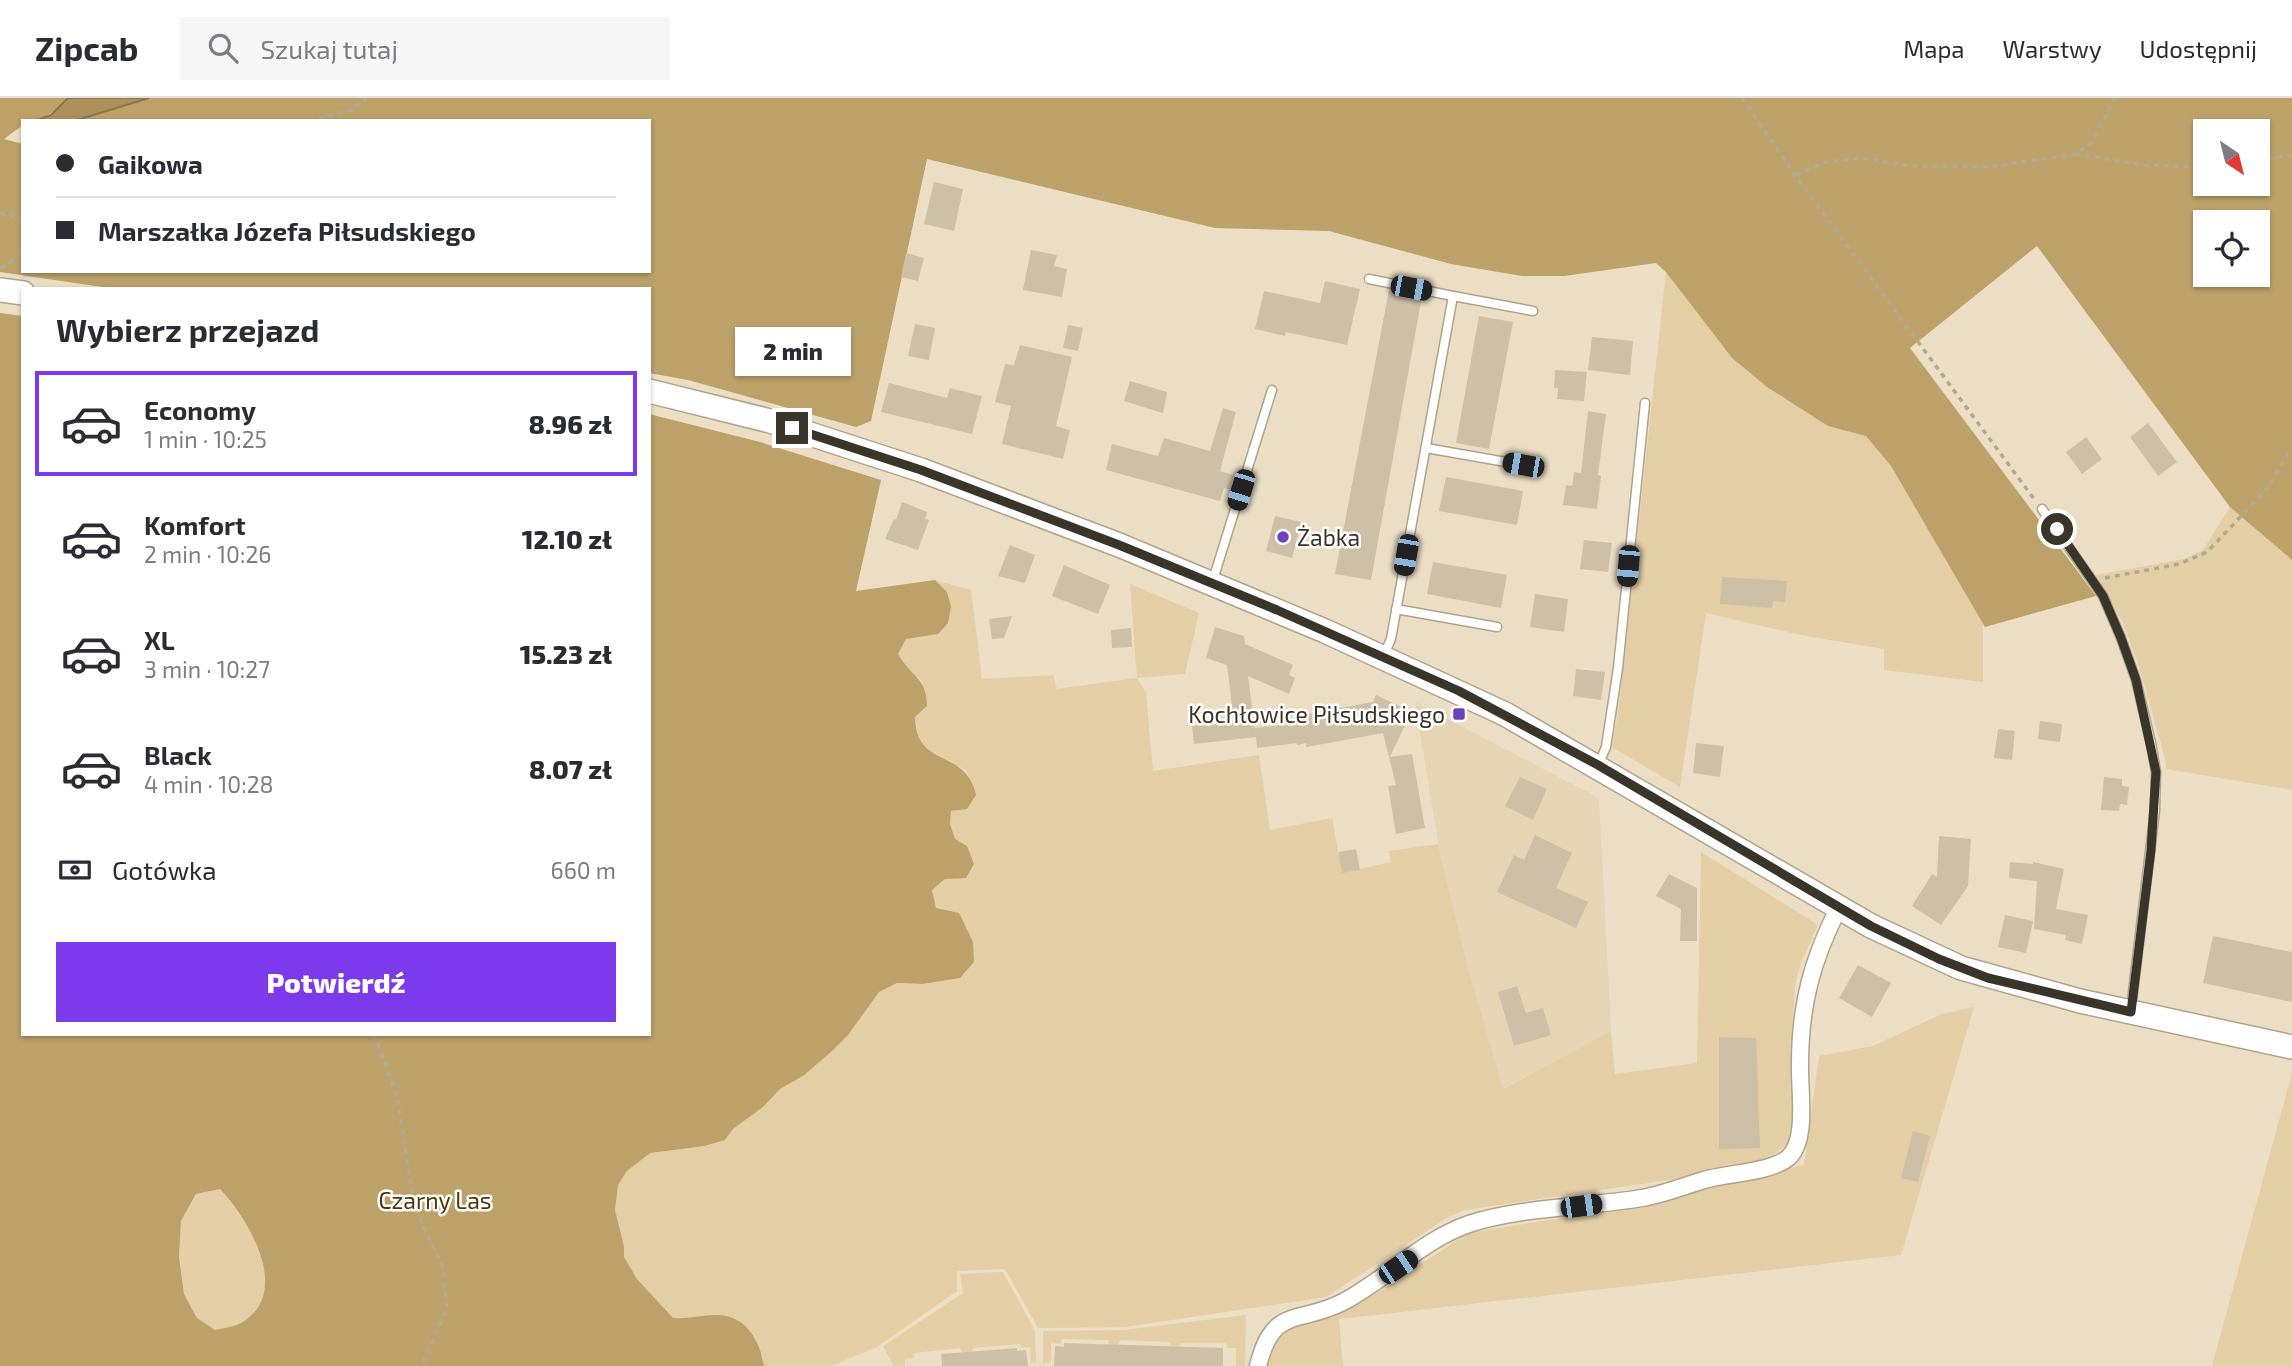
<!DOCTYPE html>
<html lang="pl">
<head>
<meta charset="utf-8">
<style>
  body { margin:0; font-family:"Exo 2",sans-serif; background:#f7f7f7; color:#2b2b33; height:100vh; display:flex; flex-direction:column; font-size:26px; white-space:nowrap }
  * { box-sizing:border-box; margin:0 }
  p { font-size:23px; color:#7c7c81 }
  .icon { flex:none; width:38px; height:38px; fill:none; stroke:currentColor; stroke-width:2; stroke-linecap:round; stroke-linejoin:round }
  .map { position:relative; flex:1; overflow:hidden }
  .side { position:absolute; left:21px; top:189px; width:630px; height:749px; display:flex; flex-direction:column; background:#fff; border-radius:0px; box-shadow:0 2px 5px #0004 }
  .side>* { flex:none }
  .top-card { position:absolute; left:21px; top:21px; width:630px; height:154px; border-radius:0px; box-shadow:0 2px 5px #0004; display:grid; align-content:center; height:154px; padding:0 35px; background:#fff }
  .needle { width:46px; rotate:145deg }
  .fabs { position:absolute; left:2193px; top:21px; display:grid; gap:14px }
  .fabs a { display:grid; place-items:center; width:77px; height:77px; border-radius:0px; background:#fff; box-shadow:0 2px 5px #0004; font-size:35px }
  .end { position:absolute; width:32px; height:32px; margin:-16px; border:9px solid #3a352b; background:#fff; box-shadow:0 0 0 4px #fff }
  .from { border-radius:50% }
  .bubble { position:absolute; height:49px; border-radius:0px; background:#fff; box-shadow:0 2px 5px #0004; font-size:23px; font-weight:800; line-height:49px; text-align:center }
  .car { position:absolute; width:21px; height:42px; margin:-21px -10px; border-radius:9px; box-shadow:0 0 5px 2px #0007; background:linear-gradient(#222 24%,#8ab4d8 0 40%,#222 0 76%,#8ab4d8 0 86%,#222 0) }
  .top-card b { display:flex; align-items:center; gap:24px; height:66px; font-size:26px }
  .top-card b+b { border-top:2px solid #e1e1e2 }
  .top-card i { width:18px; height:18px; background:#2b2b33 }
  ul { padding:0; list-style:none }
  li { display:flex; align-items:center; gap:21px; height:105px; margin:0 14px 10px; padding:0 21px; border:4px solid transparent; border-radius:0px }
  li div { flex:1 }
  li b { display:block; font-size:26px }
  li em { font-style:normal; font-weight:800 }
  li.selected { border-color:#7c3aed }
  li>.icon { width:63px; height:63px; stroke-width:1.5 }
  h2 { padding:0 35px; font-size:32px; line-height:84px }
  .pay { display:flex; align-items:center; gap:18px; height:77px; padding:0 35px; font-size:26px }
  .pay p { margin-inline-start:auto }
  .primary-button { display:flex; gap:14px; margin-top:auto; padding:14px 35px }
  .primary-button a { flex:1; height:80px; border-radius:0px; background:#7c3aed; color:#fff; font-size:28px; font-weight:800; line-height:80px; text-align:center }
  header { display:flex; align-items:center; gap:42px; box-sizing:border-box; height:98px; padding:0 35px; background:#fff; border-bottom:2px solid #e1e1e2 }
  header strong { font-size:33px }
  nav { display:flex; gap:38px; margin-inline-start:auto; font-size:24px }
  .search { width:490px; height:63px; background:#f7f7f7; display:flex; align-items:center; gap:18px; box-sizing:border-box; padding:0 24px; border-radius:0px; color:#7c7c81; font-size:26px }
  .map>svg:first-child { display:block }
</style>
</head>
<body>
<header>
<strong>Zipcab</strong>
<div class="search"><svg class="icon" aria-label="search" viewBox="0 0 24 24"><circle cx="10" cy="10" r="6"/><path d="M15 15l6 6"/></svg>Szukaj tutaj</div>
<nav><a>Mapa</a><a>Warstwy</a><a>Udostępnij</a></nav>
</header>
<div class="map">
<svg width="2292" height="1268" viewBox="0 0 2292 1268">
  <rect width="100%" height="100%" fill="#ebdec4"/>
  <!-- built -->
  <path fill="#e6d5b4" d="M1415,604L1599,700L1611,933L1502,991L1468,870L1439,749Z"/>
  <!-- green -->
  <path fill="#e3cea5" d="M1666,174L1732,260L1767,289L1828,328L1866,338L1891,368L1983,522V584L1884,572V551L1801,537L1706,515L1680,689L1612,649L1619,608Z
    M2230,409L2292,462V692L2166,671L2165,660L2139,568L2123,525L2096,477L2184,461L2203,452Z
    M935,482L971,492L982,581L1053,577L1057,591L1137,580L1130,486L1199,515L1185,576L1137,580L1146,595L1153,673L1259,657L1270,732L1332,720L1342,775L1391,764L1389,753L1438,746L1468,870L1503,991L1611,933L1615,976L1697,965L1701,754L1818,827L1801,864L1795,887L1792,937L1794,994L1790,1043L1770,1060L1695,1078L1465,1112L1448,1119L1326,1199L1125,1229L1038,1230L1005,1171L957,1173V1193L877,1249L831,1268H764L763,1258L718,1217L694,1221L673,1220L637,1181L624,1159V1148L615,1112L618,1087L627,1073L650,1055L725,1042L733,1031L763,1009L780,991L803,978L879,894L897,885L922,886L936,810L932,792L945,781L955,742L950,726L951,713L967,711L976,697L966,672C939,659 916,654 915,619L927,608L922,583L906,569L898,556L905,541L938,536L947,494Z
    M1974,909L1901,1157L1339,1221L1343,1268H1266C1276,1227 1291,1227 1328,1218L1332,1220L1382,1192L1468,1135L1643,1107L1804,1067L1819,958L1873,948L1942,916Z
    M2292,975V1268H2212Z
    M219,1091C249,1122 293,1195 241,1225C234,1229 223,1230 215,1232L197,1220L184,1196L179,1159L181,1123L197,1096Z
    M1003,1174L1035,1233L1036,1264H1031L1030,1249L1021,1250L1020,1246L973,1250L972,1254L962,1255L960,1250L913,1255L914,1260L905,1261V1268H894L883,1248L963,1195L960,1176Z
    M1246,1217L1245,1268H1236V1250H1227L1226,1245H1181L1179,1248H1171L1170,1244L1120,1242L1118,1247H1109L1108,1242L1062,1241L1061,1246L1051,1245V1264L1043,1265V1233L1124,1232Z"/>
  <!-- forest -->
  <path fill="#bca169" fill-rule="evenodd" d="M0,0H68C54,14 44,23 23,23V27L4,41L23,46V173H649V23H74L149,0H2292V462L2230,409L2037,148L1910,250L2096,498L1985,529L1891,368L1866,338L1828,328L1767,289L1732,260L1666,174L1656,165L1564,178H1522L1451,166L1329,133L1215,130L927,61L871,323L856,329L688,282L649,275V191H116L0,174ZM2205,33H2258V86H2205ZM2205,124H2258V177H2205Z
    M0,215L23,218V936H649V316L760,344L881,382L856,493L935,482L947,494L951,509L948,525L938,536L906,541L898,556C911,579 927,579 927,608L915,619C916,672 966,649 976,697L967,711L951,713L950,726L955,741L967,748L974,766L966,780L945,781L932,792L936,810L959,815L973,844L974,864L960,880L922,886L897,885L879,894L848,937L832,953L803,978L780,991L763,1009L733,1031L725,1042L704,1048L650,1055L627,1073L618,1087L615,1112L624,1148V1159L637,1181L673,1220C688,1221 702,1217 717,1217C746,1217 760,1243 764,1268H0ZM220,1091C249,1122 293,1195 241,1225C234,1229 223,1230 215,1232L197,1220L184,1196L179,1159L181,1123L196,1096Z"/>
  <!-- water -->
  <path fill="#ac9059" stroke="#8a754b" stroke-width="2" d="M68,0H149L74,23H35L51,17Z"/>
  <!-- building -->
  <path fill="#cdc0a7" d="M934,84L963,91L954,133L924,126Z
    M1031,152L1057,157L1054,168L1067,171L1062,199L1023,192Z
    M906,155L924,160L918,183L901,179Z
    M1325,183L1360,191L1347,247L1286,234L1285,238L1255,231L1264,193L1320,205Z
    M1389,192L1422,198L1371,482L1335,476Z
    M1479,218L1513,224L1489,351L1456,345Z
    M915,226L935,230L929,262L908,258Z
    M1068,227L1083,230L1078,253L1063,250Z
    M1592,239L1633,243L1630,277L1588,272Z
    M1020,247L1072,259L1056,328L1070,332L1063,361L1002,346L1011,308L995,304L1005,266L1014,267Z
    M1555,272L1587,274L1584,303L1557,301L1558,290H1554Z
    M1130,283L1167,294L1163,315L1124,303Z
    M889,285L947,300L950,290L982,298L972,336L881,314Z
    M1223,310L1236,314L1220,373L1234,377L1230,392L1224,390L1220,403L1106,372L1112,346L1158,358L1164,340L1210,353Z
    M1588,313L1606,316L1598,377L1601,378L1597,411L1563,407L1566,387L1572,388L1574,374L1581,375Z
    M2148,325L2177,364L2158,378L2130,339Z
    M2086,339L2102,361L2082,376L2066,354Z
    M1446,379L1523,393L1517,427L1439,413Z
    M902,404L927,414L925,421L929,422L918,452L885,441L894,421L896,422Z
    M1275,418L1301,424L1292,460L1266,453Z
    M1584,442L1612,445L1608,474L1580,471Z
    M1010,447L1035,457L1025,485L998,478Z
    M1433,464L1507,477L1501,510L1427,496Z
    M1064,467L1110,487L1098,516L1052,498Z
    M1722,479L1787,483L1785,504L1773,503L1772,510L1720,506Z
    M1535,496L1568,501L1564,534L1530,529Z
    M1012,518L1004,540L992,541L989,521Z
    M1215,529L1244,538L1245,546L1293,567L1289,577L1295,580L1289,596L1248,578L1256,639L1194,646L1192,628L1234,625L1227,567L1206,560Z
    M1131,530L1132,549L1112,550L1111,532Z
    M1576,571L1605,574L1601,602L1573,598Z
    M1376,597L1402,609L1399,622L1406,625L1390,659L1412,656L1425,730L1396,736L1388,688L1396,687L1383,635L1306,649V645L1297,647V645L1257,650L1255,630L1299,625L1297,618L1373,604Z
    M2040,623L2062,626L2060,644L2038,641Z
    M1998,631L2015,633L2012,662L1994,660Z
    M1696,645L1724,648L1720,679L1693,675Z
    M1520,679L1547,691L1533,722L1505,708Z
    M2104,679L2122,681V688L2129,689L2127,707L2120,706L2119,713L2101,712Z
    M1535,737L1572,755L1556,790L1588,804L1576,830L1497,794L1514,757L1524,762Z
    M1939,738L1971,741L1968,788L1941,827L1912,808L1932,776L1937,779Z
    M1356,751L1360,772L1342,775L1338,754Z
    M2010,764L2033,766V764L2064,771L2056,811L2088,817L2082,846L2065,842L2066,837L2034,831L2037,783L2009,780Z
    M1669,776L1697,790V843H1680L1681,811L1656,798Z
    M2005,817L2033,823L2026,855L1998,849Z
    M2213,838L2292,854V904L2203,885Z
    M1858,867L1891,885L1872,919L1839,900Z
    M1517,888L1526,915L1543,910L1551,937L1514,948L1498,894Z
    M1719,939L1756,940L1760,1050L1719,1051Z
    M1913,1033L1930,1038L1918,1084L1901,1080Z
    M1064,1245L1223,1250V1268H1054L1055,1248L1064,1249Z
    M1017,1250V1253L1026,1252L1028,1268H942L941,1256Z"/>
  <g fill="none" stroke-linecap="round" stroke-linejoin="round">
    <!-- lane casing -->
    <g stroke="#b0a38b" stroke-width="11">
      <path id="lane" d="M1369,181L1453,198L1391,541L1384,557
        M1453,198L1533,213
        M1426,350L1523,367
        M2042,411L2103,498L2121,540L2136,582L2151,645L2156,674L2155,712L2131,911
        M1213,482L1272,292
        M1396,511L1497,529
        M1598,667L1606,649L1618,570L1645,305"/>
    </g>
    <!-- street casing -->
    <g stroke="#b0a38b" stroke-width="19">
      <path id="street" d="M1258,1268C1273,1207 1298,1227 1343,1204C1387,1181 1422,1142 1469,1126C1519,1109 1589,1109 1642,1100C1664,1096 1686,1087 1708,1081C1730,1075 1773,1074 1789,1059C1808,1041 1799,991 1800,966C1800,907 1812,862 1839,809"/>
    </g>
    <!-- secondary casing -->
    <g stroke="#b0a38b" stroke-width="26">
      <path id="secondary" d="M0,192L23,195
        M649,293L770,323L921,372L1119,447L1325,533L1505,616L1871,828L1961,870L2080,903L2292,949"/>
    </g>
    <!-- path -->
    <path stroke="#b2a893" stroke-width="3.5" stroke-dasharray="5 5" stroke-linecap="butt" d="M1742,0L1795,77L2034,401
      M309,23L352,12L366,0
      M2075,56L2145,67L2205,69
      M2258,62L2292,57
      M1796,77L1825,64L1862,60L1909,68L1989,69L2075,56L2092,44L2115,0
      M0,115L23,120
      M1,170L23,155
      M2105,480L2179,466L2207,454L2267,391L2292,348
      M374,936L397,998L412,1094L420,1121L443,1170L447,1211L421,1268"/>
    <!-- lane -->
    <use href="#lane" stroke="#fff" stroke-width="8"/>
    <!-- street -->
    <use href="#street" stroke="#fff" stroke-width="16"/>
    <!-- secondary -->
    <use href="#secondary" stroke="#fff" stroke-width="23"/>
  </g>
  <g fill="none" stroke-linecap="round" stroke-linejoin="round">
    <!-- route -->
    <path stroke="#3a352b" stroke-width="9" d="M792,330L921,372L1119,447L1277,512L1459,593L1598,667L1871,828L1939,861L1988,880L2131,914L2151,752L2156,674L2136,582L2121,540L2103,498L2057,431"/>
  </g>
  <!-- markers -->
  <g fill="#6b43bb" stroke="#fff" stroke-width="2.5">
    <circle cx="1283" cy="439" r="7"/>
    <rect x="1452" y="609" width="14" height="14" rx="3.5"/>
  </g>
  <g text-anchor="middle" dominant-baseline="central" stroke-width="5" stroke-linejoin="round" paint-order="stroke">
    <!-- poi labels -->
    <g font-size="23" fill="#3a352b" stroke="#fff" text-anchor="start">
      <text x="1297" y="439">Żabka</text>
      <text x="1445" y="616" text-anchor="end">Kochłowice Piłsudskiego</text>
    </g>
    <!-- park labels -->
    <g font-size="23" fill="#4c380a" stroke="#fff">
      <text x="435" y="1102">Czarny Las</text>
    </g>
  </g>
</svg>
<div class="fabs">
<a><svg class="needle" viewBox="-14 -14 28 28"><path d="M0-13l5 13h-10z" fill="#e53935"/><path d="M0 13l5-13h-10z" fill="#7c7c81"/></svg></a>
<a><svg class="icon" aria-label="locate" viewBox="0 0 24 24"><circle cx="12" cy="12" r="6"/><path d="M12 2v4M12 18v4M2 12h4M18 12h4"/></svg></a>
</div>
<i class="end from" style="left:2057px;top:431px"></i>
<i class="end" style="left:792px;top:330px"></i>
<div class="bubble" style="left:735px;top:229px;width:116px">2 min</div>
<i class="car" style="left:1411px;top:190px;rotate:101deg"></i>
<i class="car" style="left:1523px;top:367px;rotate:280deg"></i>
<i class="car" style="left:1241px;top:392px;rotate:197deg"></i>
<i class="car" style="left:1406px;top:457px;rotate:190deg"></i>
<i class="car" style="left:1628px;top:468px;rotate:185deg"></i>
<i class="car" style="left:1581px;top:1108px;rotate:82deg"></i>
<i class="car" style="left:1398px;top:1169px;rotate:56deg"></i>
<div class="top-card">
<b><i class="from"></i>Gaikowa</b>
<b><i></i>Marszałka Józefa Piłsudskiego</b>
</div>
<section class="side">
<h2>Wybierz przejazd</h2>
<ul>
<li class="selected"><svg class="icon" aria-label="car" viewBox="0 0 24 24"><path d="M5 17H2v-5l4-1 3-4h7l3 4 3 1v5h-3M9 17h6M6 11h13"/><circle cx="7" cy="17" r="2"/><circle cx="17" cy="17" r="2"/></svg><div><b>Economy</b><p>1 min · 10:25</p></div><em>8.96 zł</em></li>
<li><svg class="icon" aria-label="car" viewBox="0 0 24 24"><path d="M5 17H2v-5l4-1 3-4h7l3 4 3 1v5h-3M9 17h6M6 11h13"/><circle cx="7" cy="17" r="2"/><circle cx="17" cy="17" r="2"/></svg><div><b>Komfort</b><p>2 min · 10:26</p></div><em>12.10 zł</em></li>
<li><svg class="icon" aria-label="car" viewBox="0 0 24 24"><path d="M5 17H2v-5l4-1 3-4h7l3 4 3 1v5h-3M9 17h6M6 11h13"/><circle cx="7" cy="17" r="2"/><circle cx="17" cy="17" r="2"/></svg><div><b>XL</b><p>3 min · 10:27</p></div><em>15.23 zł</em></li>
<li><svg class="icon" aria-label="car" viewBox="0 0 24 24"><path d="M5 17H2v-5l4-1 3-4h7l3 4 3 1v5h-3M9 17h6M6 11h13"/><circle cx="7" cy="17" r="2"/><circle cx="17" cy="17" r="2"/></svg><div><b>Black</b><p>4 min · 10:28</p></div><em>8.07 zł</em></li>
</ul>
<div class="pay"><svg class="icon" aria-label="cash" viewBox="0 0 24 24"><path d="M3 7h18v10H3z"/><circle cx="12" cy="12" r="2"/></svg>Gotówka<p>660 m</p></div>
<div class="primary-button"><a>Potwierdź</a></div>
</section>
</div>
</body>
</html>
